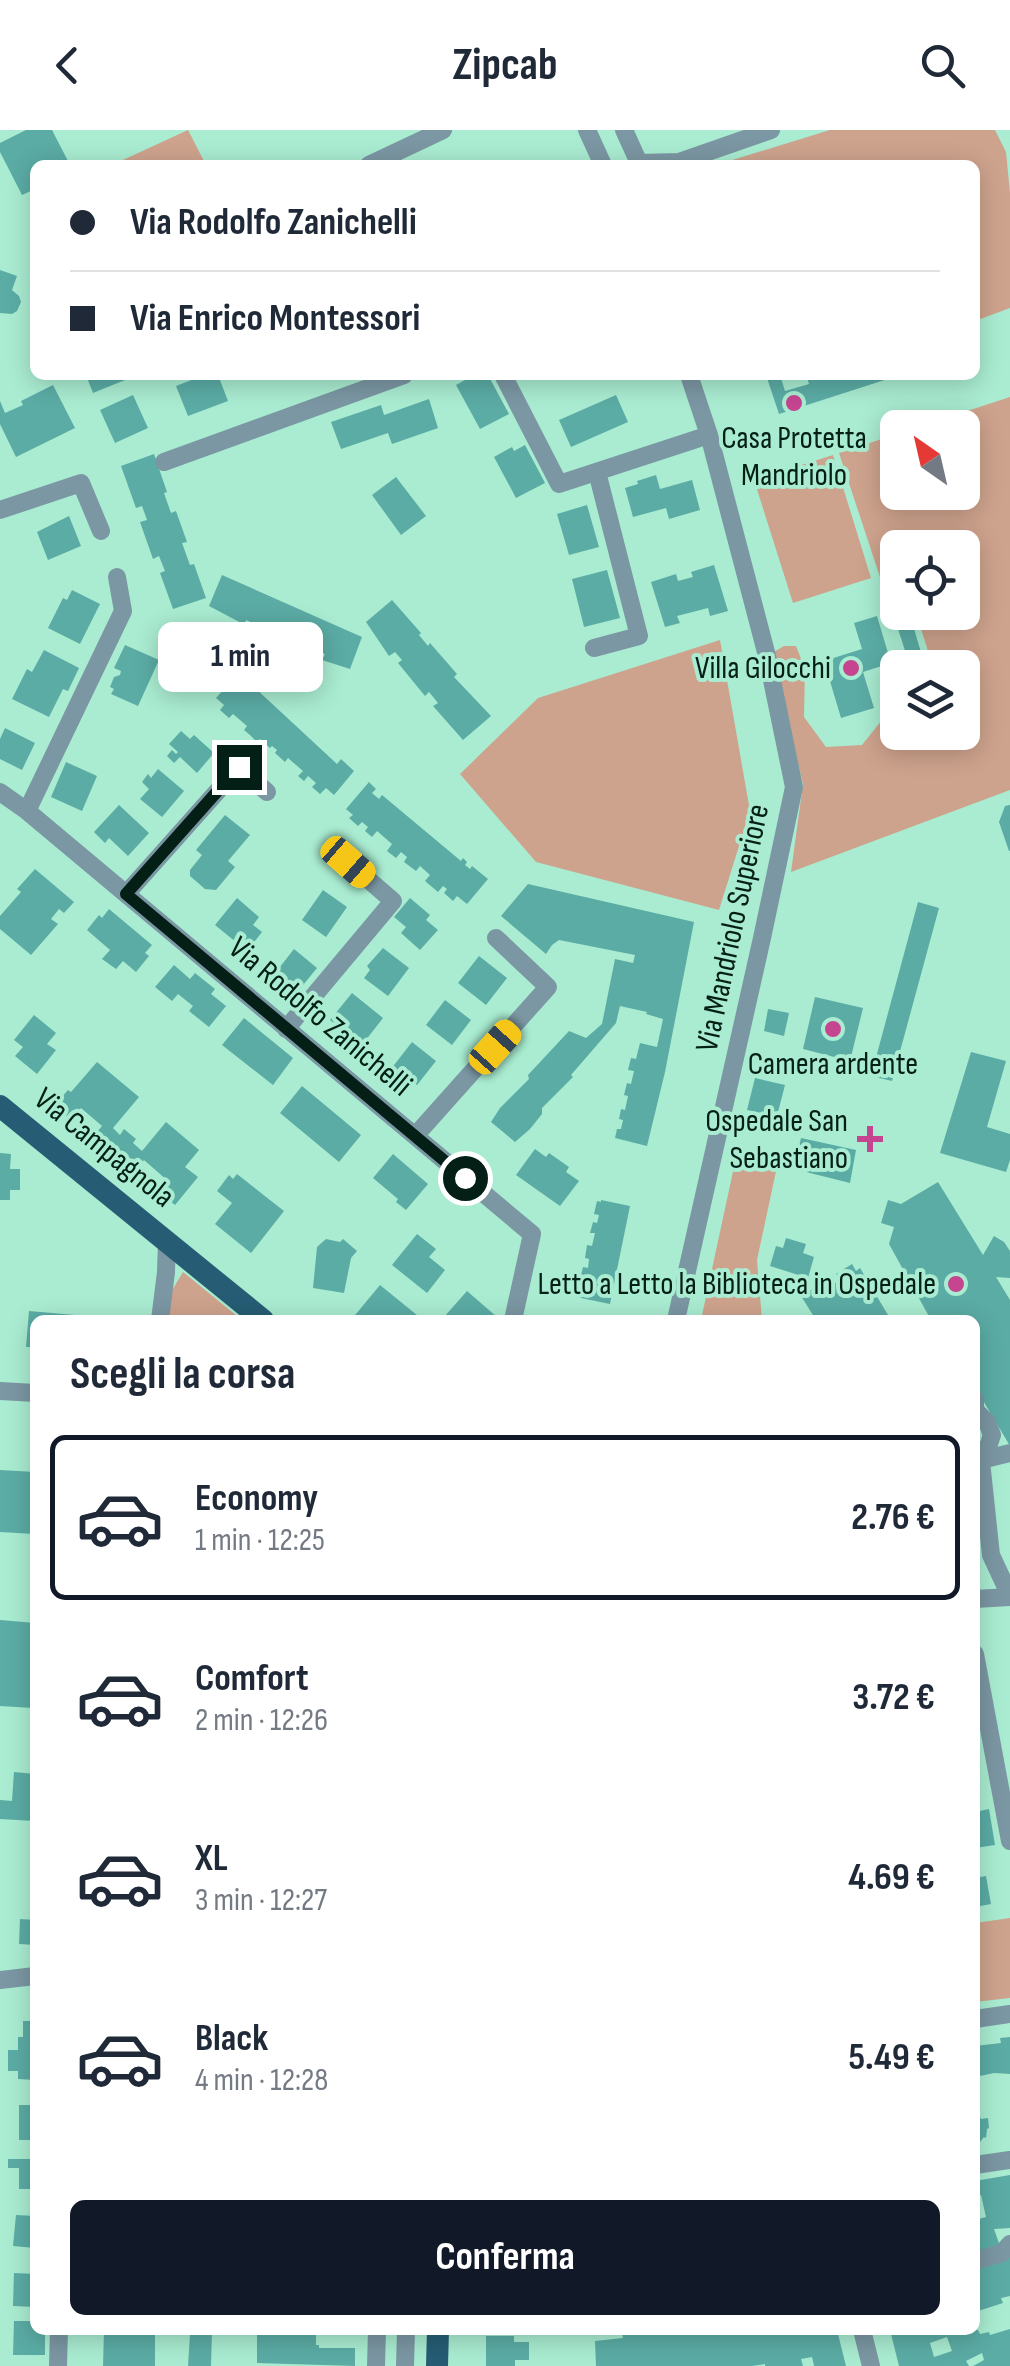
<!DOCTYPE html>
<html lang="it">
<head>
<meta charset="utf-8">
<style>
  body { margin:0; font-family:"Sofia Sans Condensed",sans-serif; background:#f2f2f3; color:#1f2937; height:100vh; display:flex; flex-direction:column; font-size:38px; white-space:nowrap }
  * { box-sizing:border-box; margin:0 }
  p { font-size:32px; color:#747a83 }
  .icon { flex:none; width:55px; height:55px; fill:none; stroke:currentColor; stroke-width:2; stroke-linecap:round; stroke-linejoin:round }
  .map { position:relative; flex:1; overflow:hidden }
  .panel { position:absolute; left:30px; top:1185px; width:950px; height:1020px; display:flex; flex-direction:column; background:#fff; border-radius:15px; box-shadow:0 5px 25px #0003 }
  .panel>* { flex:none }
  .banner { position:absolute; left:30px; top:30px; width:950px; height:220px; border-radius:15px; box-shadow:0 5px 25px #0003; display:grid; align-content:center; height:220px; padding:0 40px; background:#fff }
  .needle { width:65px; rotate:326deg }
  .buttons { position:absolute; left:880px; top:280px; display:grid; gap:20px }
  .buttons a { display:grid; place-items:center; width:100px; height:100px; border-radius:15px; background:#fff; box-shadow:0 5px 25px #0003; font-size:50px }
  .end { position:absolute; width:45px; height:45px; margin:-22px; border:12px solid #041f16; background:#fff; box-shadow:0 0 0 5px #fff }
  .from { border-radius:50% }
  .bubble { position:absolute; height:70px; border-radius:15px; background:#fff; box-shadow:0 5px 25px #0003; font-size:32px; font-weight:700; line-height:70px; text-align:center }
  .car { position:absolute; width:30px; height:60px; margin:-30px -15px; border-radius:12px; box-shadow:0 0 8px 2px #0007; background:linear-gradient(#f5c518 24%,#345 0 40%,#f5c518 0 76%,#345 0 86%,#f5c518 0) }
  .banner b { display:flex; align-items:center; gap:35px; height:95px; font-size:38px }
  .banner b+b { border-top:2px solid #e0e1e3 }
  .banner i { width:25px; height:25px; background:#1f2937 }
  ul { padding:0; list-style:none }
  li { display:flex; align-items:center; gap:30px; height:165px; margin:0 20px 15px; padding:0 20px; border:5px solid transparent; border-radius:15px }
  li div { flex:1 }
  li b { display:block; font-size:38px }
  li em { font-style:normal; font-weight:700 }
  li.on { border-color:#111827 }
  li>.icon { width:90px; height:90px; stroke-width:1.5 }
  h2 { padding:0 40px; font-size:45px; line-height:120px }
  .primary-button { display:flex; gap:20px; margin-top:auto; padding:20px 40px }
  .primary-button a { flex:1; height:115px; border-radius:15px; background:#111827; color:#fff; font-size:40px; font-weight:700; line-height:115px; text-align:center }
  header { display:flex; justify-content:space-between; align-items:center; height:130px; padding:0 40px; background:#fff; font-size:45px; font-weight:700 }
  .map>svg:first-child { display:block }
</style>
</head>
<body>
<header><svg class="icon" aria-label="back" viewBox="0 0 24 24"><path d="M15 5l-7 7 7 7"/></svg>Zipcab<svg class="icon" aria-label="search" viewBox="0 0 24 24"><circle cx="10" cy="10" r="6"/><path d="M15 15l6 6"/></svg></header>
<div class="map">
<svg width="1010" height="2236" viewBox="0 0 1010 2236">
  <rect width="100%" height="100%" fill="#a9ecd1"/>
  <!-- green -->
  <path fill="#cea38d" d="M188,0L206,35H112Z
    M830,0H995L1006,22L1010,63V178L975,191V35H716Z
    M1010,267V660L791,742L803,654L772,523L784,516H796L805,539L804,587L826,617L862,615L897,571L898,602H962V538L933,537L916,483L962,482V418H898L897,444L881,450L839,323L897,304L898,362H962V298L918,297Z
    M833,325L871,448L793,473L754,350Z
    M720,510L750,681L719,780L536,732L460,644L538,568Z
    M737,1023L778,1032L757,1130L762,1190H701Z
    M183,1142L242,1190H166L171,1162Z
    M1010,1788V1868L975,1872V1793Z"/>
  <!-- building -->
  <path fill="#5baca5" fill-rule="evenodd" d="M26,0H52L70,35H35V59L22,65L0,22V13Z
    M0,140L17,146L12,160L19,166L21,172L17,181L12,184L0,183Z
    M86,245H128L130,248L93,263Z
    M204,245H218L228,271L188,286L176,256Z
    M474,245H488L509,284L480,299L456,255Z
    M766,245H780L785,261L809,254L806,245L897,246L779,284Z
    M53,255L75,298L16,327L0,294V271L5,283L23,275L21,271Z
    M133,265L148,298L115,313L100,280Z
    M616,265L628,292L571,317L559,290Z
    M429,269L438,298L392,314L388,303L341,319L331,292L381,275L384,285Z
    M525,315L545,353L516,368L494,327L512,317L514,321Z
    M154,324L167,362L164,363L171,383L176,381L187,412L182,413L190,435L194,434L206,468L173,479L160,443L165,441L159,426L153,429L140,392L147,390L142,376L136,378L121,336Z
    M656,345L660,359L692,350L700,380L669,389L666,378L633,387L625,358L638,354L637,351Z
    M396,347L426,386L401,405L372,365Z
    M587,375L599,417L569,425L557,384Z
    M69,386L81,416L48,430L37,402Z
    M714,435L728,481L710,486L708,478L677,486L680,493L665,497L651,452L676,444L678,451L693,447L691,442Z
    M607,440L620,488L584,497L572,449Z
    M222,445L362,507L350,539L322,530L325,524L292,509L289,516L275,510L277,505L246,490L245,495L209,476Z
    M72,460L100,474L80,514L48,498L63,468L67,470Z
    M898,469V482H909L923,529L909,533L889,471Z
    M392,470L421,503L419,505L428,516L430,513L457,544L454,547L491,586L463,610L433,576L438,573L429,562L425,566L398,533L402,530L395,522L389,526L366,492Z
    M877,486L891,533L863,542L874,578L841,588L824,531L862,519L854,493Z
    M125,515L159,530L138,576L111,564L114,559L110,557L114,547L120,545L121,541L114,538Z
    M44,520L79,538L68,561L63,559L49,587L12,569L27,539L32,542Z
    M239,542L250,552L247,556L251,560L254,557L337,634L341,629L354,641L334,665L326,658L320,664L312,657L316,653L308,646L304,651L298,646L303,641L288,628L285,632L275,623L277,620L272,616L270,618L260,609L257,612L250,605L244,600L247,596L233,584L229,588L220,580L224,575L216,568Z
    M5,598L35,613L22,640L0,629V609Z
    M181,601L190,609L194,605L214,623L197,643L180,627L174,633L167,626L172,620L176,624L178,622L169,614Z
    M66,632L97,646L82,681L51,667Z
    M158,639L184,661L162,687L140,669L149,659L142,652L148,644L151,648Z
    M369,652L376,659L372,663L379,669L382,665L461,731L463,728L467,732L465,735L470,739L472,736L488,749L467,774L457,766L453,771L444,763L447,759L443,756L438,762L425,751L430,745L420,736L416,741L404,732L407,727L401,722L396,728L387,721L392,714L377,701L372,707L365,701L368,697L362,692L358,696L349,688L353,685L346,679Z
    M119,675L149,703L128,726L109,708L105,713L94,702Z
    M1010,675V721H1009L999,692L1005,676Z
    M225,685L250,705L228,731L235,737L216,760L205,759L190,746V740L202,725L196,720Z
    M35,739L74,772L64,783L59,779L51,789L58,794L31,825L0,799V786L21,762L17,759Z
    M528,754L694,792L665,942L647,1016L615,1008L617,999H621L623,990L619,989L621,979L625,980L628,966L624,965L627,953L631,954L634,941L628,940L631,928L636,929L640,913L657,917L663,889L646,884L647,882L620,876L616,893L571,945L573,947L542,978V984L530,999L515,1012L491,992L500,978L529,949L528,945L569,901L586,908L602,894L615,829L633,833L635,825L559,810L552,815L546,824L501,786Z
    M323,760L347,777L326,807L302,790Z
    M237,768L259,787L253,795L262,802L247,821L215,795Z
    M410,768L430,785L426,790L438,800L420,820L401,803L406,797L394,787Z
    M918,772L939,778L892,951L871,946Z
    M109,779L152,815L145,823L149,826L136,842L123,831L116,839L102,829L110,820L87,800L99,785L102,788Z
    M383,818L409,838L388,866L364,848L370,840L367,836Z
    M294,819L317,838L299,860L276,842Z
    M479,826L507,848L486,875L458,853Z
    M174,835L190,849L195,843L215,859L211,864L226,876L209,897L189,881L193,876L178,864L172,871L155,857Z
    M352,863L383,888L362,915L330,890Z
    M815,867L863,878L850,931L803,919Z
    M445,870L471,890L452,915L426,895Z
    M768,879L789,883L784,906L764,901Z
    M34,885L56,903L47,914L56,920L37,944L15,926L23,917L14,910Z
    M244,888L293,928L273,955L222,915Z
    M412,912L436,931L417,955L404,945L402,948L391,939Z
    M971,922L1006,931L987,997L1010,1004V1030L1006,1042L940,1023Z
    M97,932L139,967L113,998L120,1005L124,999L136,1009L133,1013L142,1021L166,992L199,1020L185,1037L198,1047L175,1075L158,1061L168,1051L144,1030L139,1036L97,1002L102,996L81,978L71,990L54,976L68,960L71,962Z
    M755,948L785,955L777,986L747,980Z
    M302,956L361,1005L339,1032L280,983Z
    M801,1008L856,1020L850,1053L794,1039Z
    M535,1019L546,1027L549,1023L569,1037L566,1042L579,1051L560,1076L516,1045Z
    M0,1023L11,1024L10,1039H20V1060H10V1070H0Z
    M393,1024L428,1054L406,1080L396,1072L398,1069L373,1048Z
    M237,1044L284,1081L251,1123L215,1094L232,1073L217,1061L229,1045L233,1049Z
    M938,1052L983,1125L994,1106L1004,1112L1010,1121V1148L996,1147L1010,1170V1316L975,1257V1190H931L889,1114L894,1097L881,1093L888,1070L901,1074Z
    M601,1070L630,1076L610,1174L576,1167L578,1157L584,1158L585,1150L580,1149L583,1137L588,1138L589,1129L585,1128L587,1115L592,1116L595,1103H590L593,1092L597,1093L599,1085L594,1084L597,1071L601,1072Z
    M417,1104L436,1119L429,1127L445,1140L427,1163L392,1135Z
    M786,1108L806,1114L803,1123L814,1127L808,1148L770,1136L776,1116L783,1118Z
    M326,1109L340,1112L343,1109L357,1121L351,1128L344,1163L313,1158L317,1117Z
    M852,1134L856,1141L860,1138L891,1190H816L801,1166L817,1156L820,1162L840,1150L836,1144Z
    M380,1155L423,1190H351Z
    M467,1161L497,1187L494,1190H447L444,1187Z
    M29,1181L75,1185V1190H35V1217H26Z
    M0,1340L35,1342V1404L0,1402Z
    M0,1490L35,1493L33,1578L0,1576Z
    M14,1642L35,1644V1691L0,1689V1670L12,1671Z
    M989,1679L995,1715L975,1718V1682Z
    M986,1746L991,1774L975,1777V1748Z
    M20,1789L35,1790V1815L19,1814Z
    M23,1891H35V1950L18,1949V1941H8V1920H18V1907H23Z
    M1010,1907V1944L994,1943L975,1947V1916L1001,1913L1000,1908Z
    M19,1975H35V2010H19Z
    M975,1977L981,1989L988,1988L989,1998L987,1999L986,2008L984,2007L975,2018Z
    M8,2029H35V2059H19V2038H8Z
    M1010,2045V2098L994,2099L1000,2116L975,2124V2090L986,2087L981,2065L975,2067V2051Z
    M16,2085L35,2086V2118L13,2116Z
    M1010,2126V2166L1001,2168L1003,2173L975,2182V2138Z
    M14,2143L35,2144V2177L13,2176Z
    M14,2191H35V2200H45V2225H13Z
    M1010,2199V2236H973L984,2230L982,2223L966,2231L969,2236H899L890,2200H978L980,2204L989,2202L990,2205ZM947,2207L952,2221L934,2227L930,2213Z
    M104,2200H155V2236H103Z
    M188,2200H212L211,2236H188L190,2204H188Z
    M257,2200H316V2215H319V2218H355V2236L257,2233Z
    M621,2200H837L846,2236H814L812,2227L801,2229L803,2236H765V2234L752,2236H596L595,2211L623,2208Z
    M486,2206H514V2212H529V2230H515V2236H486Z"/>
  <g fill="none" stroke-linecap="round" stroke-linejoin="round">
    <!-- minor -->
    <path stroke="#7b97a3" stroke-width="18" d="M587,0L603,35
      M624,0L639,33L679,32L771,0
      M369,35L443,0
      M503,245L559,354L709,305
      M164,332L404,245
      M0,380L81,353L101,401
      M594,518L639,506L597,342
      M0,662L27,681L532,1104L513,1190
      M27,681L123,481L117,447
      M126,764L239,637L267,662
      M286,899L393,771L348,732
      M415,1006L548,857L496,808
      M160,1190L166,1142L167,1111
      M676,1190L762,808L794,657L767,526L709,305L689,245
      M0,1261L35,1263
      M975,1269V1280L987,1292L992,1305L988,1317L980,1322L991,1425L1010,1466
      M981,1330L1010,1323
      M975,1469L1010,1467
      M975,1524L1010,1711
      M0,1850L35,1846
      M975,1889L1010,1884
      M975,2035L1010,2030
      M975,2131L1002,2123L1010,2114
      M862,2200L871,2236
      M58,2236L59,2200
      M376,2236L377,2200
      M405,2236L406,2200"/>
    <!-- major -->
    <path stroke="#265d74" stroke-width="22" d="M0,976L263,1190
      M437,2236L438,2200"/>
  </g>
  <g fill="none" stroke-linecap="round" stroke-linejoin="round">
    <!-- route -->
    <path stroke="#041f16" stroke-width="12" d="M239,637L126,764L465,1048"/>
  </g>
  <!-- markers -->
  <g fill="#c54590" stroke="#a9ecd1" stroke-width="4">
    <circle cx="794" cy="273" r="10"/>
    <circle cx="851" cy="538" r="10"/>
    <circle cx="833" cy="899" r="10"/>
    <path d="M865 994h10v10h10v10h-10v10h-10v-10h-10v-10h10z"/>
    <circle cx="956" cy="1154" r="10"/>
  </g>
  <g text-anchor="middle" dominant-baseline="central" stroke-width="8" stroke-linejoin="round" paint-order="stroke">
    <!-- poi labels -->
    <g font-size="32" fill="#041f16" stroke="#a9ecd1" text-anchor="end">
      <text x="794" y="308" text-anchor="middle">Casa Protetta<tspan x="794" dy="37">Mandriolo</tspan></text>
      <text x="831" y="538">Villa Gilocchi</text>
      <text x="833" y="934" text-anchor="middle">Camera ardente</text>
      <text x="848" y="991">Ospedale San<tspan x="848" dy="37">Sebastiano</tspan></text>
      <text x="936" y="1154">Letto a Letto la Biblioteca in Ospedale</text>
    </g>
    <!-- street labels -->
    <g font-size="32" fill="#041f16" stroke="#a9ecd1">
      <text transform="translate(733 798) rotate(-78)">Via Mandriolo Superiore</text>
      <text transform="translate(320 887) rotate(40)">Via Rodolfo Zanichelli</text>
      <text transform="translate(104 1018) rotate(39)">Via Campagnola</text>
    </g>
  </g>
</svg>
<div class="buttons">
<a><svg class="needle" viewBox="-14 -14 28 28"><path d="M0-13l5 13h-10z" fill="#e53935"/><path d="M0 13l5-13h-10z" fill="#747a83"/></svg></a>
<a><svg class="icon" aria-label="locate" viewBox="0 0 24 24"><circle cx="12" cy="12" r="6"/><path d="M12 2v4M12 18v4M2 12h4M18 12h4"/></svg></a>
<a><svg class="icon" aria-label="layers" viewBox="0 0 24 24"><path d="M12 4l9 5-9 5-9-5zM3 14l9 5 9-5"/></svg></a>
</div>
<i class="end from" style="left:465px;top:1048px"></i>
<i class="end" style="left:239px;top:637px"></i>
<div class="bubble" style="left:158px;top:492px;width:165px">1 min</div>
<i class="car" style="left:348px;top:732px;rotate:131deg"></i>
<i class="car" style="left:495px;top:917px;rotate:42deg"></i>
<div class="banner">
<b><i class="from"></i>Via Rodolfo Zanichelli</b>
<b><i></i>Via Enrico Montessori</b>
</div>
<section class="panel">
<h2>Scegli la corsa</h2>
<ul>
<li class="on"><svg class="icon" aria-label="car" viewBox="0 0 24 24"><path d="M5 17H2v-5l4-1 3-4h7l3 4 3 1v5h-3M9 17h6M6 11h13"/><circle cx="7" cy="17" r="2"/><circle cx="17" cy="17" r="2"/></svg><div><b>Economy</b><p>1 min · 12:25</p></div><em>2.76 €</em></li>
<li><svg class="icon" aria-label="car" viewBox="0 0 24 24"><path d="M5 17H2v-5l4-1 3-4h7l3 4 3 1v5h-3M9 17h6M6 11h13"/><circle cx="7" cy="17" r="2"/><circle cx="17" cy="17" r="2"/></svg><div><b>Comfort</b><p>2 min · 12:26</p></div><em>3.72 €</em></li>
<li><svg class="icon" aria-label="car" viewBox="0 0 24 24"><path d="M5 17H2v-5l4-1 3-4h7l3 4 3 1v5h-3M9 17h6M6 11h13"/><circle cx="7" cy="17" r="2"/><circle cx="17" cy="17" r="2"/></svg><div><b>XL</b><p>3 min · 12:27</p></div><em>4.69 €</em></li>
<li><svg class="icon" aria-label="car" viewBox="0 0 24 24"><path d="M5 17H2v-5l4-1 3-4h7l3 4 3 1v5h-3M9 17h6M6 11h13"/><circle cx="7" cy="17" r="2"/><circle cx="17" cy="17" r="2"/></svg><div><b>Black</b><p>4 min · 12:28</p></div><em>5.49 €</em></li>
</ul>
<div class="primary-button"><a>Conferma</a></div>
</section>
</div>
</body>
</html>
